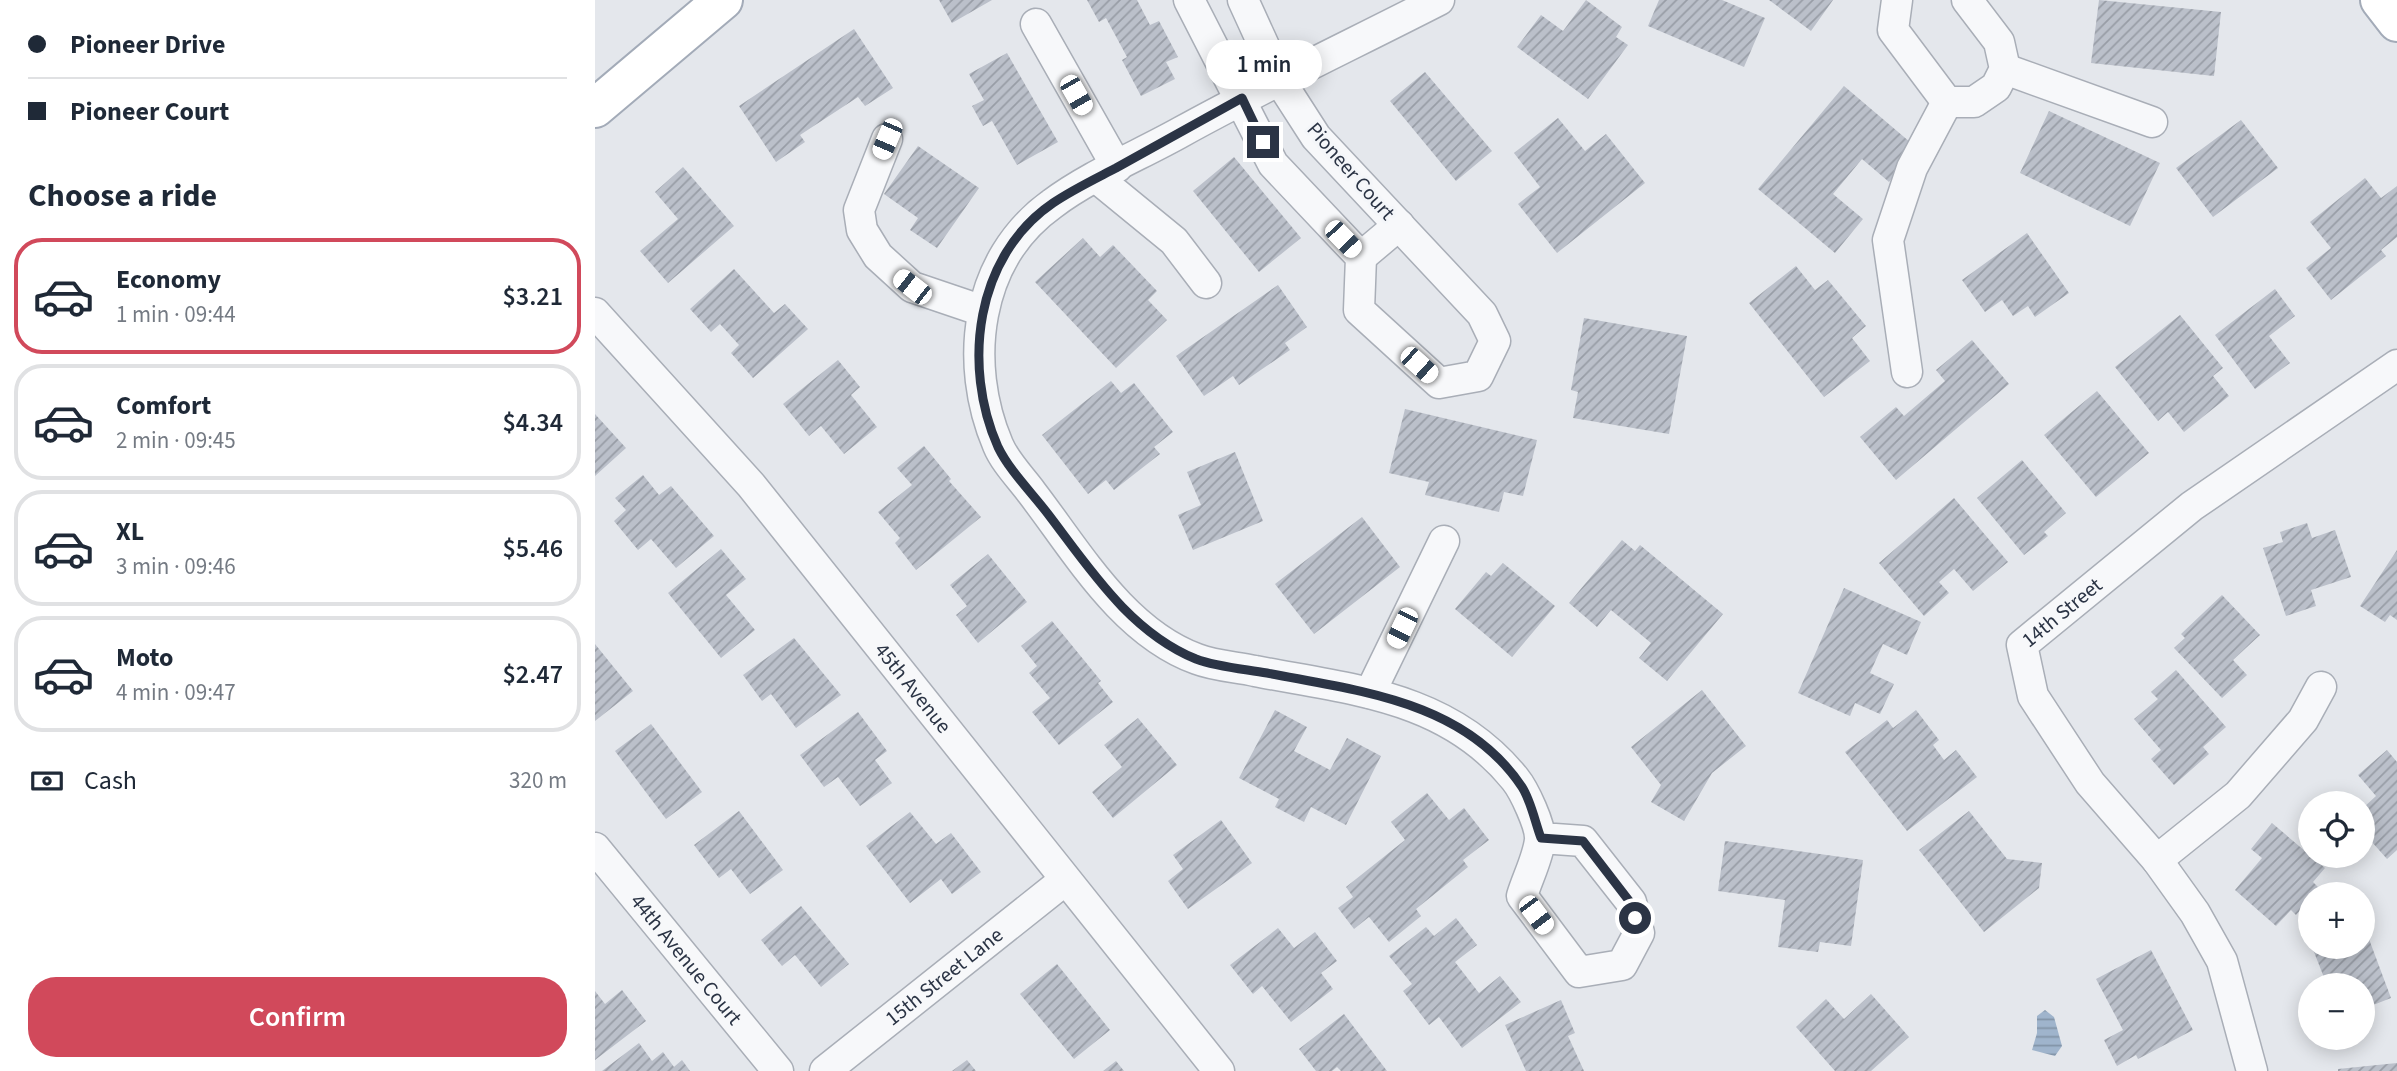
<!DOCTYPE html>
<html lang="en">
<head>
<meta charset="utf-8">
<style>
  body { margin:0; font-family:"Source Sans 3",sans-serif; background:#f6f6f7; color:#1f2937; height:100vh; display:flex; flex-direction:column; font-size:26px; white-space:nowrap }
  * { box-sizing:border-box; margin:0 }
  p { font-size:23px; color:#747a83 }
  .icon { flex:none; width:38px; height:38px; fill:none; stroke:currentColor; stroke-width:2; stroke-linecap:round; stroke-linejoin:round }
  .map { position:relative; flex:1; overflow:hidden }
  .sheet { display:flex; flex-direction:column; background:#fff; width:595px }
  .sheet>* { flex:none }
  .guide { display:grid; align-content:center; height:154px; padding:0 28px; background:#fff }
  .buttons { position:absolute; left:1703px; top:791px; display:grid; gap:14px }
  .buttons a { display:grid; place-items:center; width:77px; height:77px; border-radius:50%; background:#fff; box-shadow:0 4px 18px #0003; font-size:35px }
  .end { position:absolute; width:32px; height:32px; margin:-16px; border:9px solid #2b3445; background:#fff; box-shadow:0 0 0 4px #fff }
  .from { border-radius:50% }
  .bubble { position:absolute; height:49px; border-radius:24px; background:#fff; box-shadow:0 4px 18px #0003; font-size:23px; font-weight:600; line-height:49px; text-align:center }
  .car { position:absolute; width:21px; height:42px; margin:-21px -10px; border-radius:9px; box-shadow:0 0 5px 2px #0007; background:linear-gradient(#fff 24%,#345 0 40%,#fff 0 76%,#345 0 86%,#fff 0) }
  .guide b { display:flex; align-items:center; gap:24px; height:66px; font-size:26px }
  .guide b+b { border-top:2px solid #e0e1e3 }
  .guide i { width:18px; height:18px; background:#1f2937 }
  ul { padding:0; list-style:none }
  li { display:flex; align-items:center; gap:21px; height:116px; margin:0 14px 10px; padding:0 14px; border:4px solid #e0e1e3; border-radius:28px }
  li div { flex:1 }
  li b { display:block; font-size:26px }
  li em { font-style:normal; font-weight:600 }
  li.on { border-color:#d1495b }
  li>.icon { width:63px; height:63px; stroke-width:1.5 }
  h2 { padding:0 28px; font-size:32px; line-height:84px }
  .pay { display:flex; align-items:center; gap:18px; height:77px; padding:0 28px; font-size:26px }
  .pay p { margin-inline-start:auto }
  .cta { display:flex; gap:14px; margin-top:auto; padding:14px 28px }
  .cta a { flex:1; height:80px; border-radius:28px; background:#d1495b; color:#fff; font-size:28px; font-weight:600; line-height:80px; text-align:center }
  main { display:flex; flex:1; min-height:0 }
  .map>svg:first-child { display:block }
</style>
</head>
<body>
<main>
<section class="sheet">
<div class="guide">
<b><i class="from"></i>Pioneer Drive</b>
<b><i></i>Pioneer Court</b>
</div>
<h2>Choose a ride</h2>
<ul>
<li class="on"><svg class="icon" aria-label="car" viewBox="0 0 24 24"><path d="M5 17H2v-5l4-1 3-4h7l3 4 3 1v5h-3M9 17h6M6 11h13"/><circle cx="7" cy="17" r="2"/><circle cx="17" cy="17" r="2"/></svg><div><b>Economy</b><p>1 min · 09:44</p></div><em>$3.21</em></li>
<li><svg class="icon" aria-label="car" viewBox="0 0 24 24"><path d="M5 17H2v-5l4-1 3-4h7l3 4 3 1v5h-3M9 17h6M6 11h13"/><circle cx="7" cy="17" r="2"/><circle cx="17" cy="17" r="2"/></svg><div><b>Comfort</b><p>2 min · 09:45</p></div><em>$4.34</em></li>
<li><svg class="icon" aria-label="car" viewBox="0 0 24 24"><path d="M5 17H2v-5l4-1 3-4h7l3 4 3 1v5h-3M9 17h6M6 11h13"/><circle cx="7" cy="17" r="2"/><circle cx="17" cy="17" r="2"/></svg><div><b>XL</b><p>3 min · 09:46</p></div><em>$5.46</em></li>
<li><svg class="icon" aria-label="car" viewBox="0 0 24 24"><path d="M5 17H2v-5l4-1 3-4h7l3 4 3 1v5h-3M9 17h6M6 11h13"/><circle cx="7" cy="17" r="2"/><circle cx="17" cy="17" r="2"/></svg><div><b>Moto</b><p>4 min · 09:47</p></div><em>$2.47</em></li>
</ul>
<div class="pay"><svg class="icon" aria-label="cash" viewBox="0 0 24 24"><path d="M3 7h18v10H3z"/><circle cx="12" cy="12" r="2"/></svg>Cash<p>320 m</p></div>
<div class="cta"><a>Confirm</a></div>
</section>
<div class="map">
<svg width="1802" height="1071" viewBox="0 0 1802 1071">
  <defs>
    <pattern id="water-rules" width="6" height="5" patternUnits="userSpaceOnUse" patternTransform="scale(1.75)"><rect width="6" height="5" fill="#9fb4cc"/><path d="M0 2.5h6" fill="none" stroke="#8293a7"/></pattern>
    <pattern id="building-hatch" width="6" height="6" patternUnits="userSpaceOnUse" patternTransform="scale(1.75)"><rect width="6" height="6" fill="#bbc0ca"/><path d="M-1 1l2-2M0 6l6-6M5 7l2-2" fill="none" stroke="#989da6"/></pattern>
  </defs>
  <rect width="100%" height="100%" fill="#e4e7ec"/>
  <!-- water -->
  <path fill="url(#water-rules)" d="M1450,1010L1459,1017L1467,1046L1460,1056L1437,1050L1442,1033V1016Z"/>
  <!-- building -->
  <path fill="url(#building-hatch)" d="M344,0H397L357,23Z
    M492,0H542L555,25L564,21L583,57L571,62L580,79L546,96L527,60L532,57L511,18L504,22Z
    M991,0L1027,27L1021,37L1033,45L993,99L922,47L946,15L968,31Z
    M1064,0H1127L1170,18L1149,67L1053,26Z
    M1174,0H1238L1216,31Z
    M1504,0L1626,12L1619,76L1496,63Z
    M259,29L298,88L270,106L263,97L205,135L210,142L181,162L144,106Z
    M412,53L463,142L422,165L397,121L388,126L377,106L389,100L374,74Z
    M830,72L897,151L861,181L795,101Z
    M1249,86L1322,148L1294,182L1267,159L1238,194L1268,219L1240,253L1163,189Z
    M1454,111L1565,163L1535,226L1425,173Z
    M963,118L990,151L1011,134L1050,183L962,253L923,204L945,187L919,153Z
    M1646,120L1683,168L1618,217L1581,168Z
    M323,146L384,188L342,248L315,230L323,218L289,194Z
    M639,157L706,238L664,272L598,191Z
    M88,167L139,226L73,283L45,251L83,219L60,192Z
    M1770,178L1786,198L1802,186V237L1786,250L1791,256L1736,300L1711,268L1736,248L1715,222Z
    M1432,233L1474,293L1440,317L1433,306L1418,316L1407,300L1390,312L1367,280Z
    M488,238L505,257L518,245L562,291L553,300L572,320L521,368L440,282Z
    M1201,266L1220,290L1233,280L1271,326L1257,338L1275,361L1229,397L1154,303Z
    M139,269L179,313L190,304L213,329L158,378L136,353L144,345L125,324L116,332L95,309Z
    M683,285L712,327L690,343L695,350L644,385L638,376L609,396L581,356Z
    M1680,289L1700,316L1674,336L1695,363L1660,389L1620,335Z
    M1585,315L1628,368L1618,376L1634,396L1589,432L1573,412L1563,421L1520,367Z
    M989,318L1092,336L1074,434L978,418L983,392L976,390Z
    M1377,340L1414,384L1301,480L1265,437L1301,407L1309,416L1350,381L1341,370Z
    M243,360L265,387L256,395L282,427L249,454L226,426L214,436L188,404Z
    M516,381L526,393L539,383L578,432L559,447L565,454L519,490L511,480L493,494L447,435Z
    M1502,391L1554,453L1501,497L1449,435Z
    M810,409L942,440L928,496L909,492L904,512L830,495L834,482L794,473Z
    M0,414L31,448L0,476Z
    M329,446L356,479L354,481L386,517L321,570L300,543L305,538L283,512L317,485L302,468Z
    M640,452L668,521L598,550L583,515L606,505L592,472Z
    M1427,460L1471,513L1449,532L1453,536L1429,555L1382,498Z
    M48,475L64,495L76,486L119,536L81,568L56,539L43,550L19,521L31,510L20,498Z
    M1359,498L1413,562L1378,591L1359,569L1344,582L1354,593L1329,616L1284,563Z
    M767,517L805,567L719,634L680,584Z
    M1712,523L1717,538L1740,530L1756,577L1716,590L1721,606L1691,616L1668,548L1688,542L1685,532Z
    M1027,540L1040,551L1045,545L1128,614L1072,681L1044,658L1056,643L1016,610L1002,627L974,603Z
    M126,549L151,579L131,595L160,630L126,658L73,593Z
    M1802,550V620L1795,615L1790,622L1765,606Z
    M393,554L432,602L383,643L361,615L372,606L355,585Z
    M908,563L960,606L917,657L860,609L891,572L896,576Z
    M1249,588L1326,622L1312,655L1288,644L1275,673L1299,684L1285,714L1260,703L1255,716L1203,693Z
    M1627,595L1665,635L1638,660L1652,675L1627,698L1579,648L1590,638L1586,634Z
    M457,621L506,681L503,683L518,702L464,745L437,712L455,698L434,673L442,666L426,646Z
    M199,638L246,695L201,728L176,694L167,701L148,675Z
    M0,644L38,691L0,721Z
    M1581,670L1631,727L1608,747L1614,754L1579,785L1556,759L1566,750L1539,719L1563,699L1556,692Z
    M1107,690L1151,746L1117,773L1089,821L1056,802L1066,785L1036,747Z
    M680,710L712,727L699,751L735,770L752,738L786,756L751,825L716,807L709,822L680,807L684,799L644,778Z
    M1321,710L1344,740L1338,745L1349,760L1361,750L1382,777L1312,831L1250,752L1292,720L1298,728Z
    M263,712L292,751L280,760L297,783L265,806L243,777L229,787L205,755Z
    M543,718L582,765L518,818L497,792L527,767L509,745Z
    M56,724L107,792L71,819L20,751Z
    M1792,750L1802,762V850L1792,859L1768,832V808L1781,796L1763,775Z
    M832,793L854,820L869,808L894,840L868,860L873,867L821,909L826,916L794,942L774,917L759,929L743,908L758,897L751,887L810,840L796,822Z
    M144,811L188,870L155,894L136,869L124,878L99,845Z
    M1374,811L1412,859L1447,863L1444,888L1389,932L1324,850Z
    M315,812L341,844L356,833L386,872L357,894L346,879L315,903L271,846Z
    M626,820L657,863L593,909L573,881L588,869L578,855Z
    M1677,823L1730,868L1718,882L1724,888L1715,894V899L1701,915L1696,910L1681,926L1640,890L1667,858L1656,849Z
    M1130,841L1268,860L1256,946L1225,942L1223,952L1183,947L1190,900L1123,891Z
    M206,906L254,964L226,987L200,955L187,966L166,940Z
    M861,918L882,945L860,962L884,993L905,976L926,1002L867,1048L844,1017L834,1025L808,991L817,984L794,956L831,927L839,936Z
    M1768,923L1796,998L1768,1009V985H1716L1730,980L1717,947H1768Z
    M683,928L699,948L720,932L742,961L726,973L738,989L696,1022L667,986L658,994L635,965Z
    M1556,950L1598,1030L1543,1059L1541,1055L1522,1066L1509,1040L1528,1030L1501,979Z
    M462,964L515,1030L479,1059L425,994Z
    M27,990L51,1021L0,1060V991L10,1004Z
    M1276,994L1314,1037L1276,1071H1240L1201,1027L1231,999L1249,1019Z
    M966,1000L980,1033L973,1036L989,1071H931L910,1025Z
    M749,1014L792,1071H746L742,1067L737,1071H721L704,1049Z
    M44,1043L57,1061L68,1052L79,1067L87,1060L95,1071H7Z
    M372,1060L381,1071H357Z
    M521,1061L529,1071H508Z
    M1802,1063V1071H1743V1069Z"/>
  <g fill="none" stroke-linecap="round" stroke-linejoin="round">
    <!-- minor casing -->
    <g stroke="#a9aeb7" stroke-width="33">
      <g id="minor">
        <path d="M594,0L678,164L766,257L764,310L844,383L883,376L900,341L887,314L721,137L685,81L648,0"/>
        <path d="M844,0C758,44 671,85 586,132C545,155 494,176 457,204C380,259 368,363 403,445C410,462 426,478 437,493C483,553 528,632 602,659C620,666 642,667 660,671C758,690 853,696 920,779C929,790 946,826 945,840C943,858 932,879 927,896L984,972L1027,965L1044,933L1036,902L988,841L946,838"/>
        <path d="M1302,0L1298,30L1352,102H1379L1401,87L1410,69L1404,42L1372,0"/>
        <path d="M441,24L522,167"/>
        <path d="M1410,69L1557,122"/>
        <path d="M292,139L264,210L267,230L283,256L317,287L388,311"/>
        <path d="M502,178L579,241L611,283"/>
        <path d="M766,257L804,225"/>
        <path id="s1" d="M0,313L156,485L624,1071"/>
        <path d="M1312,372L1293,240L1317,168L1352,102"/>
        <path d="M775,693L849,541"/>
        <path id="s2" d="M0,848L183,1071"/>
        <path d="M1562,860L1643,795L1708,720L1726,687"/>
        <path id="s3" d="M230,1071L470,880"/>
        <path id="s4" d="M1657,1071L1627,961L1600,913L1562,860L1495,783L1438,696L1427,645L1597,506L1802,365"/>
      </g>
    </g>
    <!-- major casing -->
    <g stroke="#a3abb8" stroke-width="42">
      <path id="major" d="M1785,0L1802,22
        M0,108L128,0"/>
    </g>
    <!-- minor -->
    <use href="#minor" stroke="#f7f8fa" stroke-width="30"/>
    <!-- major -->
    <use href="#major" stroke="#fff" stroke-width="38"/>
  </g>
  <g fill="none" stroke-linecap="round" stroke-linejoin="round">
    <!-- route -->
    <path stroke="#2b3445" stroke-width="9" d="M668,142L647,98C605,121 563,145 521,168C500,179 477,190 458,203C380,256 367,366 403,447C414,470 437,493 453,514C495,569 535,632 601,659C622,667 649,669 672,673C764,691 870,701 927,787C936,801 940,822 946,838L988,841L1035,902L1040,918"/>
  </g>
  <g text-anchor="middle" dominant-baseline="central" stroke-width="6" stroke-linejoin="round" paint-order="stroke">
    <!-- street labels -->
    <g font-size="21" fill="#2b3445" stroke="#f4f6f9">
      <text transform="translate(756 171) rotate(49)">Pioneer Court</text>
      <text stroke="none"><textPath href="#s4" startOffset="544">14th Street</textPath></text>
      <text stroke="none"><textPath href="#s1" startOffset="492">45th Avenue</textPath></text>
      <text stroke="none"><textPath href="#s2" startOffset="144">44th Avenue Court</textPath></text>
      <text stroke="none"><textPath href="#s3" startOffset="152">15th Street Lane</textPath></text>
    </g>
  </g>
</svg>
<div class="buttons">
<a><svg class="icon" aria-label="locate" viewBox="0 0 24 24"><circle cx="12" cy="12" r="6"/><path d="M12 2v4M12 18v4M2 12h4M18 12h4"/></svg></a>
<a>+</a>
<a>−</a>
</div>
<i class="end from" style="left:1040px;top:918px"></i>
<i class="end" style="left:668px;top:142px"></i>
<div class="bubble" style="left:611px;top:40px;width:116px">1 min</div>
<i class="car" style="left:481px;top:95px;rotate:150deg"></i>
<i class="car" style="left:292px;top:139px;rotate:203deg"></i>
<i class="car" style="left:748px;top:239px;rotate:136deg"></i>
<i class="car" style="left:317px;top:287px;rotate:308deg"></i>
<i class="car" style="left:824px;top:365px;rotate:132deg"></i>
<i class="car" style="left:807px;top:628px;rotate:206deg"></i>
<i class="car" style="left:941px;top:915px;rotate:143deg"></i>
</div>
</main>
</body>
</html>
